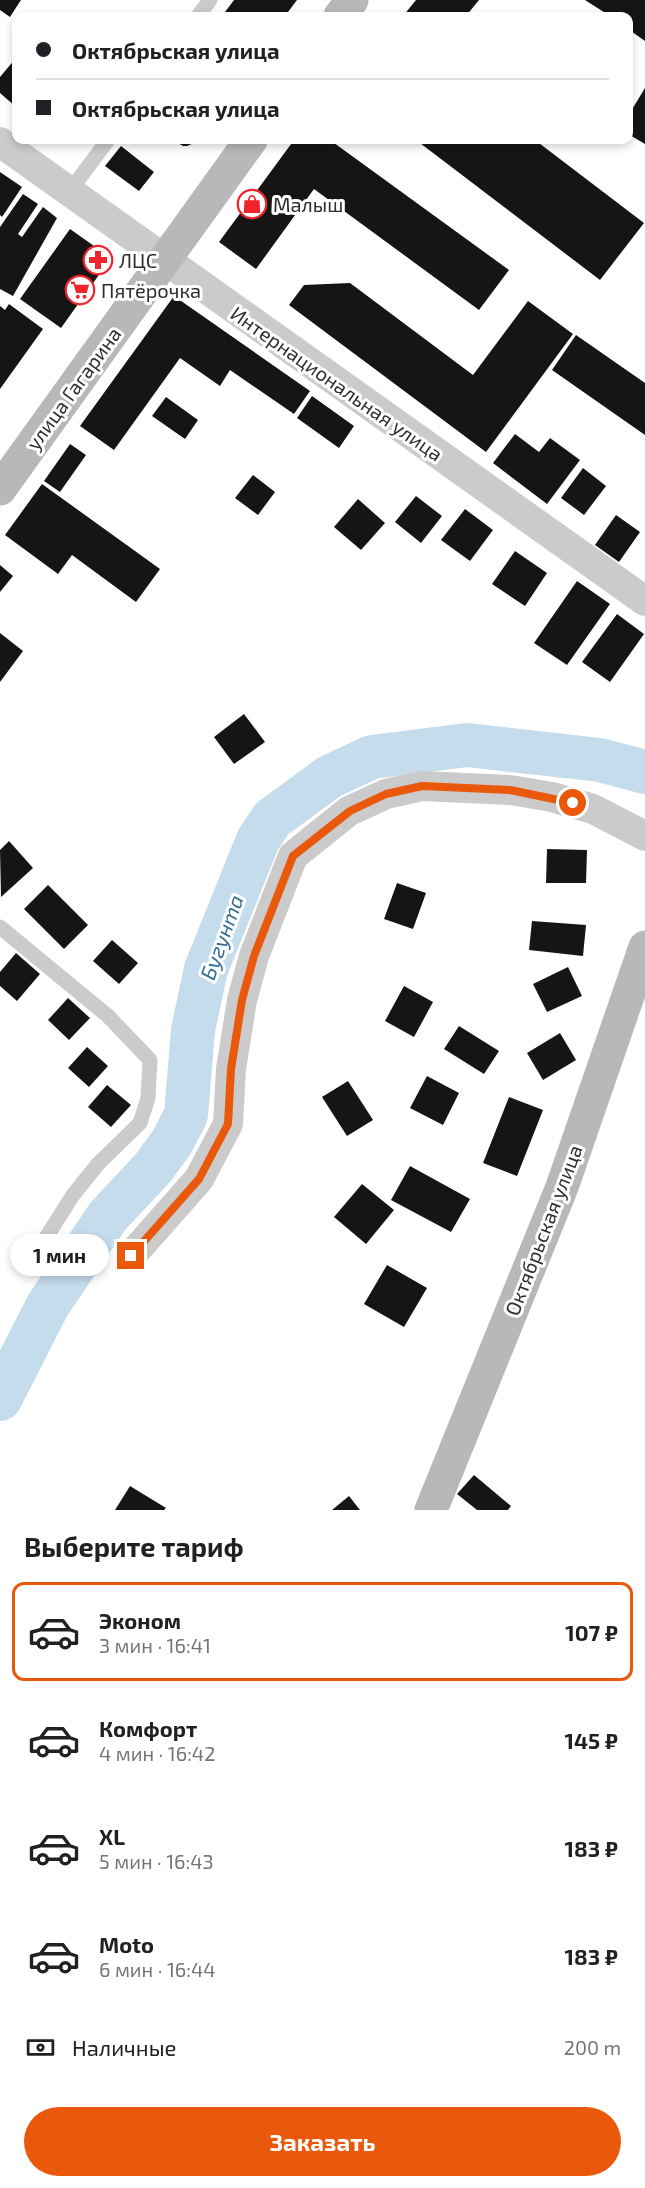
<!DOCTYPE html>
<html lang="ru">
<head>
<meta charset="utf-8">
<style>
  body { margin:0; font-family:"Exo 2",sans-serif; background:#f6f6f6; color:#202124; height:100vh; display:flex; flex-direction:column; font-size:22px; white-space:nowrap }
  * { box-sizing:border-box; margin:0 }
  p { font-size:20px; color:#757577 }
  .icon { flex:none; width:33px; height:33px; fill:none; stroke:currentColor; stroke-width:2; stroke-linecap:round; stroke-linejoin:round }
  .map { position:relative; height:1510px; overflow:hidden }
  .panel { display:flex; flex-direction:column; background:#fff; flex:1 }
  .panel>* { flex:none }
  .hud { position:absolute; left:12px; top:12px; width:621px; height:132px; border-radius:12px; box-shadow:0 3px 9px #0003; display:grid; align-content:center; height:132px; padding:0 24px; background:#fff }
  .end { position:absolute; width:27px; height:27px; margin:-14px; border:8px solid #ea580c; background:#fff; box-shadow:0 0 0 3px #fff }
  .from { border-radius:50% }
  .bubble { position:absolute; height:42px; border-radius:21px; background:#fff; box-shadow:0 3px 9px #0003; font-size:20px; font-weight:700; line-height:42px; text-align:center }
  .hud b { display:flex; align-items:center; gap:21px; height:57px; font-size:22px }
  .hud b+b { border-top:2px solid #e0e0e0 }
  .hud i { width:15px; height:15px; background:#202124 }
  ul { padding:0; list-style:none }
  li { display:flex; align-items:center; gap:18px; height:99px; margin:0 12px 9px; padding:0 12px; border:3px solid transparent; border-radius:12px }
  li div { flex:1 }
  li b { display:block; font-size:22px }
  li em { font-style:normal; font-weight:700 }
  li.active { border-color:#ea580c }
  li>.icon { width:54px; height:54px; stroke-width:1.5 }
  h2 { padding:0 24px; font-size:27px; line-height:72px }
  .pay { display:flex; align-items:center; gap:15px; height:66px; padding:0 24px; font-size:22px }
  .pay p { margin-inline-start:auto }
  .primary-button { display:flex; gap:12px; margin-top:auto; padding:12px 24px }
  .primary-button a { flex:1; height:69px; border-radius:36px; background:#ea580c; color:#fff; font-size:24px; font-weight:700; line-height:69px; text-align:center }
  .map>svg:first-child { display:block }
</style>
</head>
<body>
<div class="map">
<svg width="645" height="1510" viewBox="0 0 645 1510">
  <rect width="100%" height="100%" fill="#fff"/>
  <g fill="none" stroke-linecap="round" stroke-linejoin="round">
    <!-- river -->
    <path stroke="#c5dced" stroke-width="44" d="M0,1399L48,1305L108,1216L153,1168L172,1142L186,1115L193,1030L206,969L258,840L272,819L329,777L372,757L467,745L600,760L645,772"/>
  </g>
  <!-- building -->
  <path fill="#151515" d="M0,0H21L10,17L0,10Z
    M234,0H297L285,16H222Z
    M416,0H479L466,16H403Z
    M585,0H645V41L628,29V16H610Z
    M16,58V107L0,93V77Z
    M645,88V144L628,134V116Z
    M173,140H201L187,146H183Z
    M294,140H330L509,270L479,310L314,189L256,269L219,242Z
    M416,140H535L644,223L600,280Z
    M121,146L154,172L139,191L105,166Z
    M0,172L22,187L2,217L0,215Z
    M23,194L38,204L18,234L22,237L43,207L57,218L13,296L0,289V227Z
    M70,229L111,258L61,328L20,299Z
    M350,283L473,375L528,301L573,334L486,452L289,305L304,285Z
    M174,296L310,391L294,414L230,370L220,386L180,358L114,450L80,426Z
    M9,304L43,329L0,389V306L5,310Z
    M576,335L645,383V435L552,370Z
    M312,396L354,426L339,448L297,418Z
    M166,397L198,420L185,439L152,416Z
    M515,434L539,452L550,438L580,460L547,504L493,463Z
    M70,444L86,455L60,492L44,481Z
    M583,468L606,486L584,515L561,498Z
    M253,475L275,492L258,515L235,498Z
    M42,484L160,569L136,602L72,555L58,574L5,535Z
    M416,496L442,516L421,543L395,522Z
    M358,499L385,523L361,550L334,527Z
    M465,509L493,530L470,561L441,540Z
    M616,515L640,532L619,562L595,545Z
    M515,551L547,573L525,606L492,584Z
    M0,565L13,576L0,592Z
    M577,581L610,604L567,665L534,643Z
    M617,614L644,634L610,682L582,662Z
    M0,633L23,651L0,682Z
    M244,714L265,742L234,764L214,737Z
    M9,841L33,868L1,897L0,850Z
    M547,849L587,850L586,883H546Z
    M397,883L426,893L413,929L384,919Z
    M48,885L88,925L64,949L24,909Z
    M532,921L586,925L583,956L529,950Z
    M112,940L138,963L119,984L93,961Z
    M16,953L40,974L17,1001L0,986V972Z
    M568,967L582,996L547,1012L533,984Z
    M404,986L433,1002L414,1037L385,1021Z
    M68,998L90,1018L69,1040L48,1020Z
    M459,1026L499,1051L484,1074L444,1049Z
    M560,1033L576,1060L543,1080L527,1053Z
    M87,1047L108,1066L89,1087L68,1068Z
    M427,1076L459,1093L443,1125L410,1108Z
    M348,1081L373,1120L347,1136L322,1097Z
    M107,1085L131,1105L111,1127L88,1107Z
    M509,1097L543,1110L517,1176L483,1163Z
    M410,1166L470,1199L451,1232L391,1200Z
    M362,1184L394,1210L366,1244L334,1217Z
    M387,1265L427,1288L404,1327L364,1304Z
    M474,1475L511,1506L508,1510H477L457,1494Z
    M130,1486L166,1508L164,1510H115Z
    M349,1496L360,1510H332Z"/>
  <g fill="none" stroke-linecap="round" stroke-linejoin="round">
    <!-- lane -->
    <path stroke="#cbcbcb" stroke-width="15" d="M198,16L210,0
      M69,192L108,140
      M0,927L108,1016L150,1060L148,1098L140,1123L98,1164L73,1195L42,1244"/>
    <!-- street -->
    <path stroke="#cbcbcb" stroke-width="30" d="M0,142L645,601
      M131,1256L199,1179L228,1124L231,1069L242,1000L254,956L293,856L349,811L386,794L422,786L510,790L552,797L593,809L645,836"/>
    <!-- secondary -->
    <path stroke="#b8b8b8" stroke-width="33" d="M340,16L352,0
      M0,489L251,140
      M431,1510L562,1187L645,947"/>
  </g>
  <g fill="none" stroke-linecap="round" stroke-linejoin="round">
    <!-- route -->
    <path stroke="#ea580c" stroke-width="8" d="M131,1256L199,1179L228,1124L231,1069L242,1000L254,956L293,856L350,811L386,794L422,786L510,790L573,803"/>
  </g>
  <!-- icons -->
  <defs>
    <g id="shop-ring" transform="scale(1.5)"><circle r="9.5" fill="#fff" stroke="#f0252b" stroke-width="1.5"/><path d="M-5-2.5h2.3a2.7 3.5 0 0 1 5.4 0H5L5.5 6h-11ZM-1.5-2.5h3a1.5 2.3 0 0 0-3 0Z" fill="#f0252b"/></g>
    <g id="pharmacy-ring" transform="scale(1.5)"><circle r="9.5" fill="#fff" stroke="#f0252b" stroke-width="1.5"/><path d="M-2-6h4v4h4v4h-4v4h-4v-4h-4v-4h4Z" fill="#f0252b"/></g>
    <g id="supermarket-ring" transform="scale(1.5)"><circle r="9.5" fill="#fff" stroke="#f0252b" stroke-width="1.5"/><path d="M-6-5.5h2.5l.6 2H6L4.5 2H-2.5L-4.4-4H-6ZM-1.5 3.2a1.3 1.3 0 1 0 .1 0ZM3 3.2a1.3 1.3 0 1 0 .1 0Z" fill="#f0252b"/></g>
  </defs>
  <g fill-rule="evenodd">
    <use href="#shop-ring" x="252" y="204"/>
    <use href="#pharmacy-ring" x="98" y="260"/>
    <use href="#supermarket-ring" x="80" y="290"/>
  </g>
  <g text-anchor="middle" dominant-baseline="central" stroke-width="6" stroke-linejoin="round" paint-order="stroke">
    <!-- poi labels -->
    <g font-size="20" fill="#2e2e2e" stroke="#fff" text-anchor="start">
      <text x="273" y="204">Малыш</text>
      <text x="119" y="260">ЛЦС</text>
      <text x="101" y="290">Пятёрочка</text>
    </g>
    <!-- street labels -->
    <g font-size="20" fill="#2e2e2e" stroke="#fff">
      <text transform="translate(337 383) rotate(35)">Интернациональная улица</text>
      <text transform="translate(73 388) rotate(-54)">улица Гагарина</text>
      <text transform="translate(543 1230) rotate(-69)">Октябрьская улица</text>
    </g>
    <!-- water labels -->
    <g font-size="21" font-style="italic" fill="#376c95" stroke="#fff">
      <text transform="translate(221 937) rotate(-70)">Бугунта</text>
    </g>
  </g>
</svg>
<i class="end from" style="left:573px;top:803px"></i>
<i class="end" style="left:131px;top:1256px"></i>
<div class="bubble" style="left:10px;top:1234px;width:99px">1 мин</div>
<div class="hud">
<b><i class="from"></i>Октябрьская улица</b>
<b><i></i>Октябрьская улица</b>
</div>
</div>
<section class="panel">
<h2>Выберите тариф</h2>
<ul>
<li class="active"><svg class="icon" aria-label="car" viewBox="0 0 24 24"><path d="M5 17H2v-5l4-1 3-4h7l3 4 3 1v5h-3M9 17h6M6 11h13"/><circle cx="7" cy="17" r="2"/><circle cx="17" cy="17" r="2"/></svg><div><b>Эконом</b><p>3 мин · 16:41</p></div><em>107 ₽</em></li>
<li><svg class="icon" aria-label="car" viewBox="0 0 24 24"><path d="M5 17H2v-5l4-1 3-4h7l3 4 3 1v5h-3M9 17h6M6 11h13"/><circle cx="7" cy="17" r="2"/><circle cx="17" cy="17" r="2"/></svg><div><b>Комфорт</b><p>4 мин · 16:42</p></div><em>145 ₽</em></li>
<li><svg class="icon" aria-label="car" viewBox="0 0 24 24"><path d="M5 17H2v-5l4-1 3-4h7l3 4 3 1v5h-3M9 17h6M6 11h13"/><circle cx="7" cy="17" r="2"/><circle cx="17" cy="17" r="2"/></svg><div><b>XL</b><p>5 мин · 16:43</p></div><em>183 ₽</em></li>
<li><svg class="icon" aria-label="car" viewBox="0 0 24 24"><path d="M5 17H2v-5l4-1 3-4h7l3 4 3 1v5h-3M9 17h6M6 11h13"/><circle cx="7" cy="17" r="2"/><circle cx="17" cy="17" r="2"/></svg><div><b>Moto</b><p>6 мин · 16:44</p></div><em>183 ₽</em></li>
</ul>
<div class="pay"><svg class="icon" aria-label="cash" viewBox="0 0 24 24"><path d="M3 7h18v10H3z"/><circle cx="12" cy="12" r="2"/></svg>Наличные<p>200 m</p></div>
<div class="primary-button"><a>Заказать</a></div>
</section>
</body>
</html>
